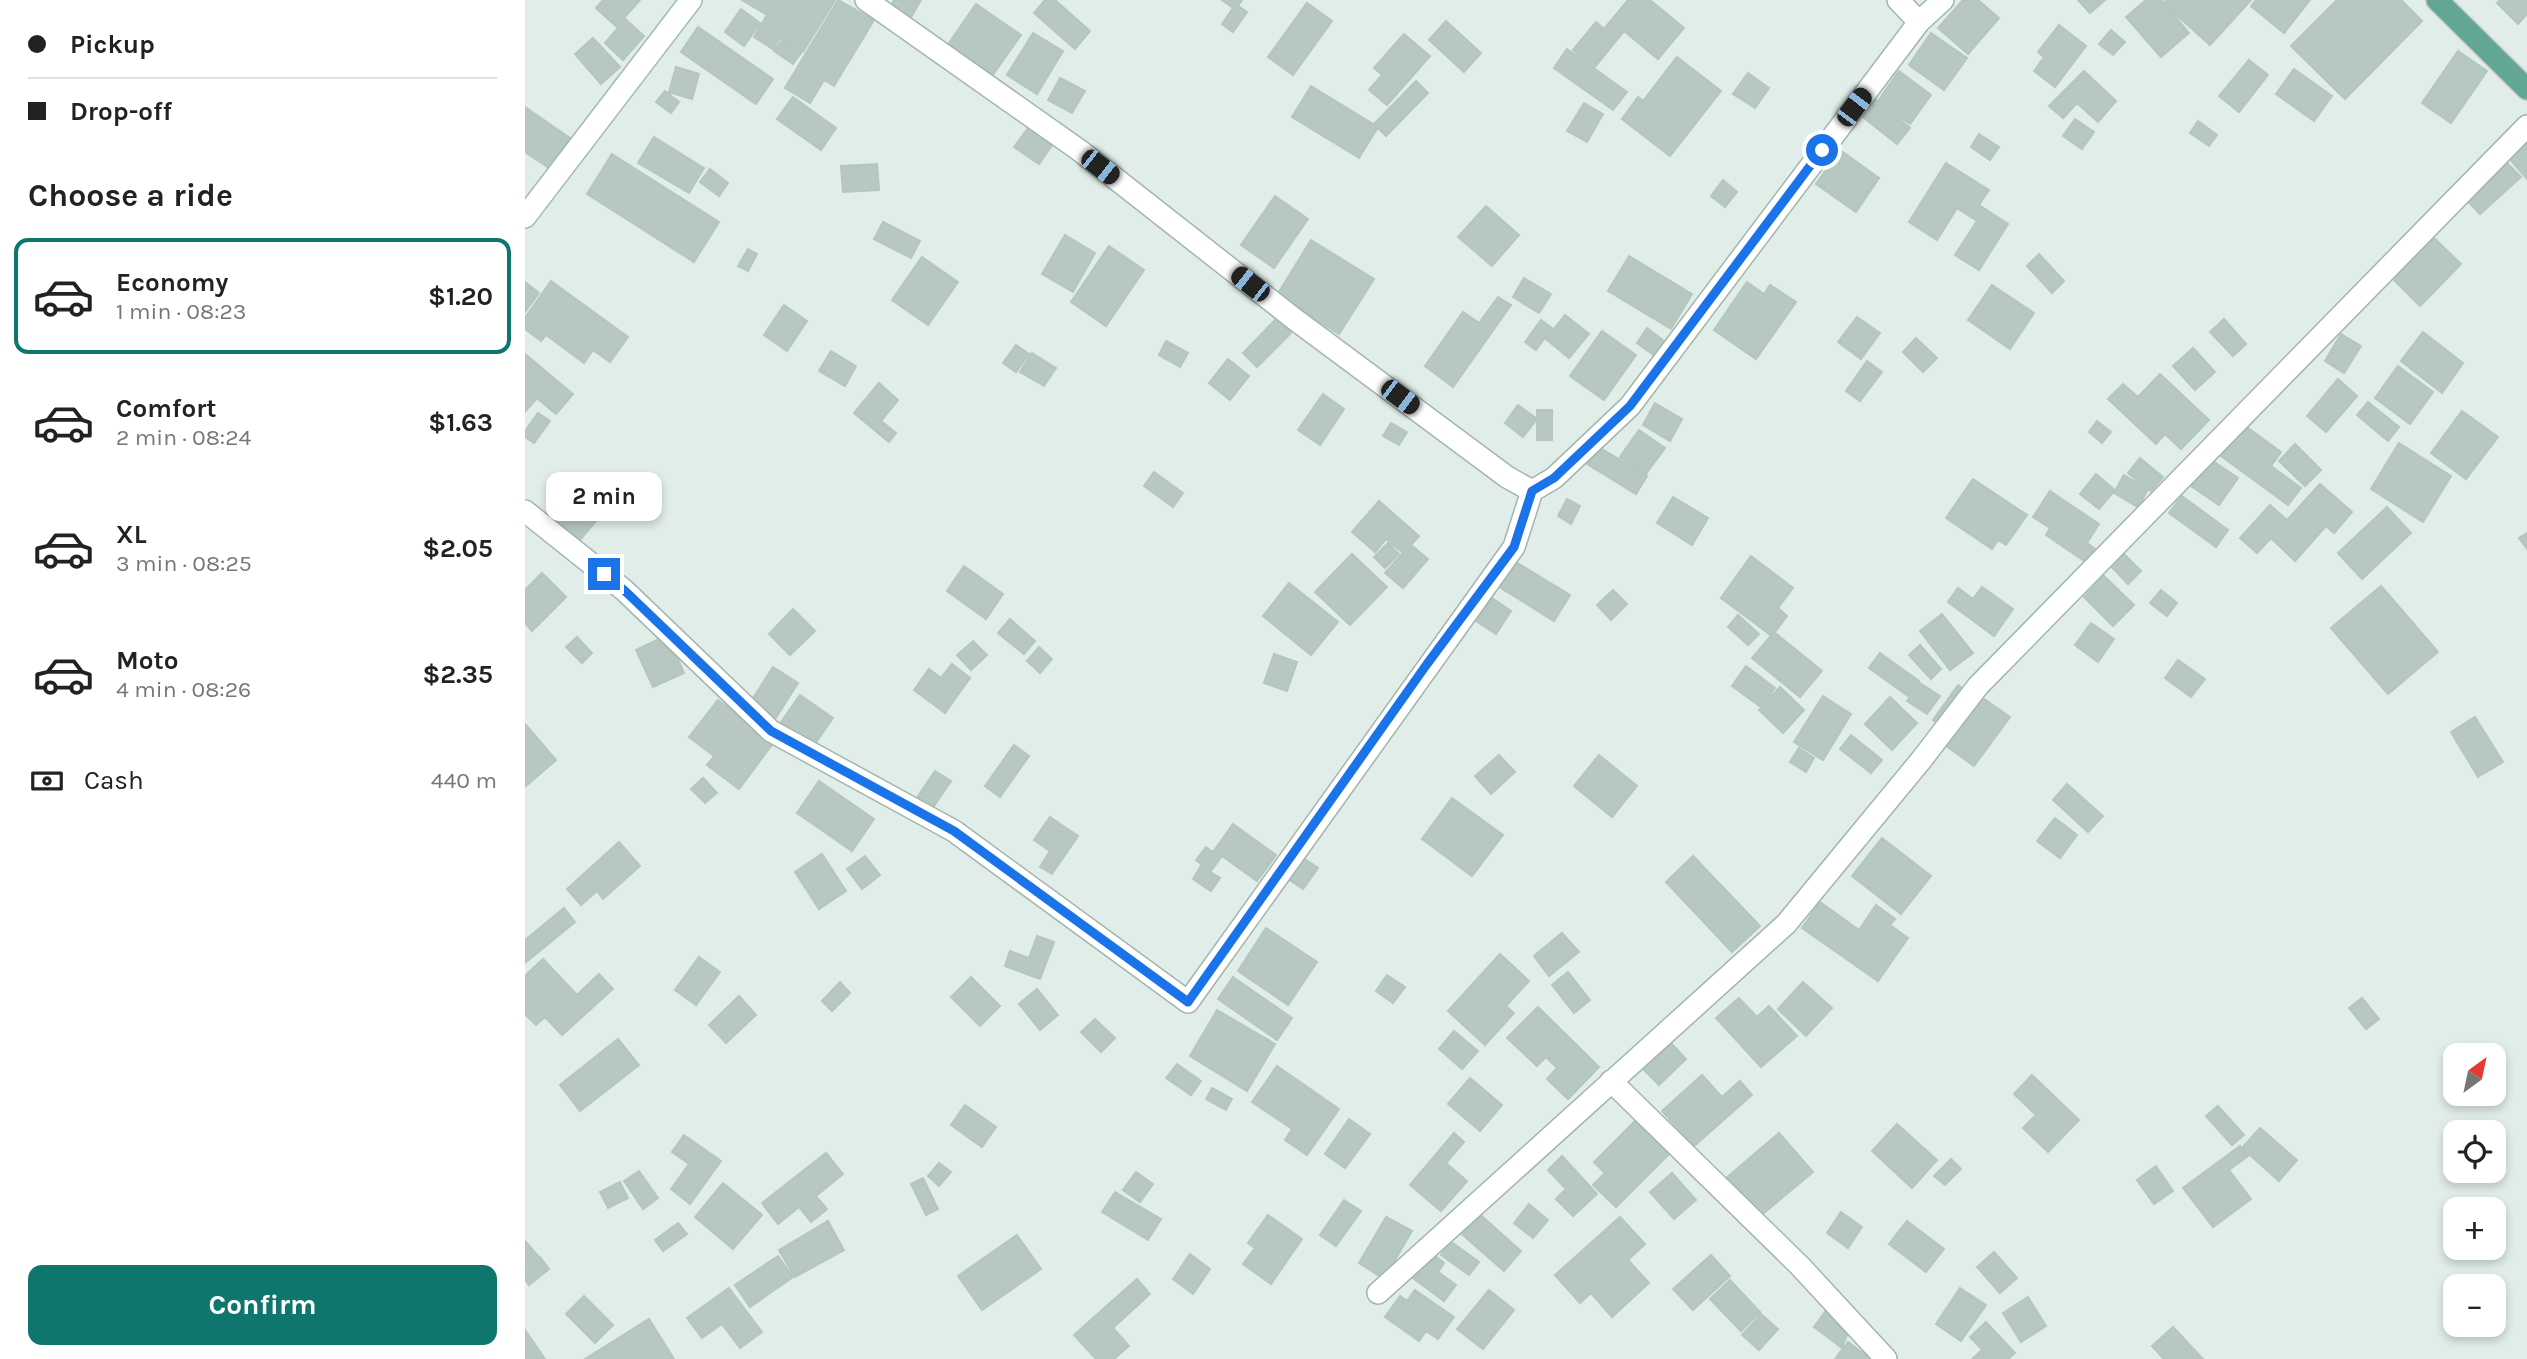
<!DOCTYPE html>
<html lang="en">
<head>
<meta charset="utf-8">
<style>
  body { margin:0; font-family:Karla,sans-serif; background:#f6f6f6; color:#222; height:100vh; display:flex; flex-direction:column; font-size:26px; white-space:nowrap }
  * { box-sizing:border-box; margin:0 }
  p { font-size:23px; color:#767676 }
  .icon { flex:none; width:38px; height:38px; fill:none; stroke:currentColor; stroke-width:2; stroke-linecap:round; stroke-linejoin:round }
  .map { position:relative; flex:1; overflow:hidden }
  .drawer { display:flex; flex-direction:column; background:#fff; width:525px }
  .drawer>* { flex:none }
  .hud { display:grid; align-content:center; height:154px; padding:0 28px; background:#fff }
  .needle { width:46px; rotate:33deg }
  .controls { position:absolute; left:1918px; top:1043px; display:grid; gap:14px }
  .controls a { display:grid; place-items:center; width:63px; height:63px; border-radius:14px; background:#fff; box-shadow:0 4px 10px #0003; font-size:35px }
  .end { position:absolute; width:32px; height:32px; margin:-16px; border:9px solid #1a73e8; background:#fff; box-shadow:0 0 0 4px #fff }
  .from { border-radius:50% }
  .bubble { position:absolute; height:49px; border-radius:14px; background:#fff; box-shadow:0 4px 10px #0003; font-size:23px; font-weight:700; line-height:49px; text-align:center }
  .car { position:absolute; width:21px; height:42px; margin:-21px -10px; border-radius:9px; box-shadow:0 0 5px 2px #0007; background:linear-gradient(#222 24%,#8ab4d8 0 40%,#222 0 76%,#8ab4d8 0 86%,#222 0) }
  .hud b { display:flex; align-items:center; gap:24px; height:66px; font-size:26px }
  .hud b+b { border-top:2px solid #e0e0e0 }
  .hud i { width:18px; height:18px; background:#222 }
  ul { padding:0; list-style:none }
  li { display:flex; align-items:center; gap:21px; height:116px; margin:0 14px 10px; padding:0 14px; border:4px solid transparent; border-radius:14px }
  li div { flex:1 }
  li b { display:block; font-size:26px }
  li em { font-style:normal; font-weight:700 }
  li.active { border-color:#0f766e }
  li>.icon { width:63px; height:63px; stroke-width:1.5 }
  h2 { padding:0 28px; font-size:32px; line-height:84px }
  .pay { display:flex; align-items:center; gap:18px; height:77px; padding:0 28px; font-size:26px }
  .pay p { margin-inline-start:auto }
  .action { display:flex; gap:14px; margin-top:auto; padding:14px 28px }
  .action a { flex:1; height:80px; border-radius:14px; background:#0f766e; color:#fff; font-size:28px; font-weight:700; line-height:80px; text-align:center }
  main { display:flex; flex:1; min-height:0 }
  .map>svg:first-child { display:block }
</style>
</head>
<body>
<main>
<section class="drawer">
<div class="hud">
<b><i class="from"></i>Pickup</b>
<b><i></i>Drop-off</b>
</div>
<h2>Choose a ride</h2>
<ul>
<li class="active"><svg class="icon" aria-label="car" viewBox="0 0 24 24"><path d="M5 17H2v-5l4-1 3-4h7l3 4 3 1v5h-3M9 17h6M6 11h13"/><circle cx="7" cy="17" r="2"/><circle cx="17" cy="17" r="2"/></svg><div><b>Economy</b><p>1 min · 08:23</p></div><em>$1.20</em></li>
<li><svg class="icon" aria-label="car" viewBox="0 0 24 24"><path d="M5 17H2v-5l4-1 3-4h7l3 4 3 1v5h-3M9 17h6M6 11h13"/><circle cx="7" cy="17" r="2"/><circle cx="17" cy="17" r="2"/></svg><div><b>Comfort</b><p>2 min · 08:24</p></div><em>$1.63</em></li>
<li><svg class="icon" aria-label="car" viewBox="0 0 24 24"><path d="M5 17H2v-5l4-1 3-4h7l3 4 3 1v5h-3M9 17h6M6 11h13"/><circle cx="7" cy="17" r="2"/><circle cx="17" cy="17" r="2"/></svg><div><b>XL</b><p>3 min · 08:25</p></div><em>$2.05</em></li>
<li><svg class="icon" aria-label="car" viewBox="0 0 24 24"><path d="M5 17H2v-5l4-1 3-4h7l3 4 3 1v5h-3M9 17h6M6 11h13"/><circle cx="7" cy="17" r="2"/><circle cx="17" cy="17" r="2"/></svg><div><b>Moto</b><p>4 min · 08:26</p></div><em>$2.35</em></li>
</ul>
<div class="pay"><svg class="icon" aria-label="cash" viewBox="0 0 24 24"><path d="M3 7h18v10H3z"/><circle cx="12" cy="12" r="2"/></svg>Cash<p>440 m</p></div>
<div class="action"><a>Confirm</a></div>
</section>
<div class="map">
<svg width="2002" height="1359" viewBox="0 0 2002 1359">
  <rect width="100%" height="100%" fill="#e1ede8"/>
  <!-- building -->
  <path fill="#b6c8c1" stroke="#b3c7bf" stroke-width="2" d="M78,0H115L99,18L119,36L98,60L80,43L93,28L71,8Z
    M217,0H310L278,52L255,38L248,49L229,37L242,15Z
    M313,0L349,20L309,86L299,80L285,103L260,88Z
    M369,0H396L385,19L365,8Z
    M520,0H530L565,31L550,49L509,13Z
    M697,0H717L713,6L722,12L708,32L697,24L708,8Z
    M1103,0H1125L1159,28L1133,59L1099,31L1069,68L1048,50L1071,22L1079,29Z
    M1438,0H1453L1474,18L1443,54L1413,28Z
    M1553,0H1580L1565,13Z
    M1621,0H1636L1664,33L1636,57L1601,17Z
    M1641,0H1726L1685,45L1638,3Z
    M1731,0H1785L1759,33L1726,6Z
    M1812,0H1876L1897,21L1820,99L1766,46Z
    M1975,0H2002V14L1993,24L1972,3Z
    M782,3L807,21L768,75L743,57Z
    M451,4L496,35L465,79L420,49Z
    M216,9L235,23L219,46L200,32Z
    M921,21L956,53L939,72L904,40Z
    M1534,25L1561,46L1530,87L1509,71L1519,57L1513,52Z
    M173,27L248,79L231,104L156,52Z
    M1586,30L1600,42L1588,55L1574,44Z
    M508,33L538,51L512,94L482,75Z
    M1406,33L1442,58L1419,90L1384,65Z
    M879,34L905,56L862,105L844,90L857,75L849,68Z
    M68,38L95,67L76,84L50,54Z
    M257,40L276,53L268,64L249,51Z
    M1042,49L1102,92L1088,110L1029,68Z
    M1933,51L1962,71L1926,123L1897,103Z
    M1152,57L1196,91L1145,156L1097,119L1113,97L1118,101Z
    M1724,60L1743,75L1714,112L1694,96Z
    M151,67L174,74L167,99L144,92Z
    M1769,69L1807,96L1789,121L1751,94Z
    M1374,71L1406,95L1385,124L1353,101Z
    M1559,71L1591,101L1573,122L1552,103L1538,118L1524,106Z
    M1223,73L1244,88L1230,108L1208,94Z
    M535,78L560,91L547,113L523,100Z
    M891,81L903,93L861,136L849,124Z
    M786,86L853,127L834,158L767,117Z
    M140,91L154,102L146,113L131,102Z
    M268,97L311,128L296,150L252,119Z
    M1351,100L1385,128L1372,144L1338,117Z
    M1059,103L1078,114L1062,142L1042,131Z
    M0,107L45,138L24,168L0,152Z
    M1550,119L1569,132L1557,149L1538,136Z
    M1673,121L1692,135L1684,146L1665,133Z
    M504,127L528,144L514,164L489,147Z
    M1454,134L1474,147L1465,160L1446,147Z
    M129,137L179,168L164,193L113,163Z
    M2002,140V179L1983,157Z
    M1315,150L1354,178L1331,212L1291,184Z
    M87,154L194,222L169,262L62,194Z
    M1978,159L1996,177L1955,214L1938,196Z
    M1421,163L1464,190L1454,205L1483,224L1454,270L1430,255L1452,221L1432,208L1412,240L1384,222Z
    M352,164L354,190L318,192L316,166Z
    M185,169L203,183L194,196L175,182Z
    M1198,180L1212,192L1200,207L1186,196Z
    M750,196L783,219L749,268L716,245Z
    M961,206L994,235L967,266L933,237Z
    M358,222L395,241L386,258L349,239Z
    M540,235L570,253L548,292L517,274Z
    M1908,237L1936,264L1895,306L1867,278Z
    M786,240L849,279L814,334L752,295Z
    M584,246L619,270L581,326L546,302Z
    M223,249L232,254L223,271L213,266Z
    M1514,254L1539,281L1527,293L1502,266Z
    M1104,256L1167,294L1146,329L1083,291Z
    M397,257L433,282L403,325L367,300Z
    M999,278L1026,294L1014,313L988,297Z
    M26,281L103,337L85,362L68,350L59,363L21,335L16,341L0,329V318Z
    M0,282L14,293L0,312Z
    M1222,282L1239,294L1245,285L1271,302L1231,359L1189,330Z
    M1467,285L1509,313L1485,349L1443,320Z
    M973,297L986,305L928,387L900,366L938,312L954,323Z
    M259,305L282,321L262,351L239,335Z
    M1040,315L1064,334L1044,358L1021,339Z
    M1332,317L1355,333L1336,359L1313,342Z
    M752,318L766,333L732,367L718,353Z
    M1699,319L1721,344L1708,356L1685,332Z
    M1016,320L1027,328L1011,350L1000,342Z
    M1122,328L1143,344L1133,358L1112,343Z
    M1077,331L1111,355L1079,400L1045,376Z
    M1898,332L1938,363L1917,393L1876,361Z
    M1816,334L1836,346L1819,373L1800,361Z
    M1391,338L1412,358L1398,372L1378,352Z
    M641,341L663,353L655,367L634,355Z
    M491,345L504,354L491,372L478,363Z
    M1668,348L1690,372L1670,390L1648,366Z
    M306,351L331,366L320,386L294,371Z
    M507,353L531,368L519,386L495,372Z
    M0,354L48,394L31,414L12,398L0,412Z
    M703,359L724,376L705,400L684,383Z
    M1342,361L1357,372L1335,401L1321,391Z
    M1873,366L1908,392L1885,424L1850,398Z
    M1635,374L1684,420L1656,449L1640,434L1631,444L1583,399L1598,384L1613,397Z
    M1813,379L1832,396L1801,432L1782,416Z
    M354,383L373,400L356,421L371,433L364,442L329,413Z
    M798,394L819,409L795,445L773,430Z
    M1843,402L1874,427L1863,441L1832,415Z
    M1130,403L1157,419L1145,441L1118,425Z
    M993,405L1012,419L998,437L980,423Z
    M1012,410H1027V440H1012Z
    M1937,411L1973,437L1941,479L1906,453Z
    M13,413L25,421L9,443L0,437V431Z
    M1572,421L1586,432L1577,443L1564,432Z
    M866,423L882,432L874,445L858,436Z
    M1719,425L1756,452L1746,466L1776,488L1763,505L1696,456Z
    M1114,430L1140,448L1121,474L1095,457Z
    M1874,443L1926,476L1898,522L1846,489Z
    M1770,444L1796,470L1780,486L1754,461Z
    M1072,446L1122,476L1111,494L1062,464Z
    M1615,458L1638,477L1626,491L1603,473Z
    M1685,459L1713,478L1694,505L1666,486Z
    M629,472L658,493L648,507L619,486Z
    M1571,474L1590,490L1574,509L1555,494Z
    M1599,475L1623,489L1613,507L1589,493Z
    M1448,479L1502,515L1481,545L1473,540L1467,549L1421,518Z
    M1795,484L1827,512L1809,533L1801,526L1770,561L1746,538L1732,553L1715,538L1745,505L1762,520Z
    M1525,491L1574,524L1562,543L1570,549L1561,562L1521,535L1525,528L1508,517Z
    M47,492L75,516L55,540L27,516Z
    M1657,496L1703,530L1691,547L1644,513Z
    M1148,497L1183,518L1167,545L1132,523Z
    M1042,499L1055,506L1046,524L1033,516Z
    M854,501L894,536L886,545L903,559L878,588L860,573L878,553L861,539L850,552L827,532Z
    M1862,507L1886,533L1837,579L1813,553Z
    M2002,533V549L1994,538Z
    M863,543L874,554L860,568L849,557Z
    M1596,551L1616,571L1603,584L1583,563Z
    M827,554L862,587L825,625L790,592Z
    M1226,556L1268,588L1253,608L1262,616L1247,636L1196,598Z
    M986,559L1045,595L1029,621L971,585Z
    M439,566L478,594L461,619L422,591Z
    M17,573L41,597L7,631L0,623V590Z
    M1579,576L1609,605L1588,626L1559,597Z
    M764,583L813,622L786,655L738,616Z
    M1856,586L1913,652L1863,694L1806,628Z
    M1457,587L1488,609L1469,636L1423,602L1433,588L1448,599Z
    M1088,590L1102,604L1086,620L1072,605Z
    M1636,590L1652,603L1642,616L1625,603Z
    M967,598L986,611L971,634L951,621Z
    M268,609L290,631L265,655L244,634Z
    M1417,614L1448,653L1425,670L1395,631Z
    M1213,615L1234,634L1223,645L1203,627Z
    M485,619L510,641L499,654L473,633Z
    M1566,623L1589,639L1573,662L1550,645Z
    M1249,632L1297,671L1275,697L1227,658Z
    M142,635L159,673L128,687L111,650Z
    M52,637L67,653L57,663L41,647Z
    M448,641L462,655L446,670L432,655Z
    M1395,645L1416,669L1406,679L1384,655Z
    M514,647L527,659L515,673L502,661Z
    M1355,653L1394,681L1383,696L1344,668Z
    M749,654L772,662L762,691L739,683Z
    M1653,660L1680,679L1666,697L1640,678Z
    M427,664L445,678L420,713L389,690L404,669L416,678Z
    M1221,666L1250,688L1236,707L1207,686Z
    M248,667L273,683L250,719L225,703Z
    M1395,683L1415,696L1402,714L1382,701Z
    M1433,685L1442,691L1417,726L1408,720Z
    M1255,687L1279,710L1258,733L1234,710Z
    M1452,694L1485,717L1449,766L1417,743Z
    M275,695L308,718L287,748L254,725Z
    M1298,696L1326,714L1298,760L1269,742Z
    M1365,697L1392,723L1367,750L1340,724Z
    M193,700L249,742L214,789L182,765L189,756L164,737Z
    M1950,717L1978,762L1953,777L1926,732Z
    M0,724L31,760L0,787Z
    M1326,735L1357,760L1346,773L1315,749Z
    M489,745L504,756L475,797L460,786Z
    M1274,748L1289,758L1281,772L1265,762Z
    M974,755L990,772L966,794L950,776Z
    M1074,755L1112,786L1087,817L1049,786Z
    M410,771L426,781L407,809L391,799Z
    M178,778L192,793L180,803L166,789Z
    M294,781L349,819L327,851L272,813Z
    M1542,784L1578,816L1563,832L1528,800Z
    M927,798L978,835L947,876L897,839Z
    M525,817L553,836L527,874L515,867L525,851L509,840Z
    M1530,818L1552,835L1535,858L1512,841Z
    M708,824L751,855L732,881L697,856L686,871L671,860L681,847L688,852Z
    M1357,838L1406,876L1376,914L1327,876Z
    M94,842L115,866L78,899L72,891L56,905L42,889Z
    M297,854L321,891L294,909L270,872Z
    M340,856L355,875L337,889L322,869Z
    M1168,856L1235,926L1207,952L1141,882Z
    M777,857L793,868L778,889L762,878Z
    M676,866L695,878L686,891L668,879Z
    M1295,902L1334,930L1351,905L1370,919L1365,925L1383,938L1353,981L1277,928Z
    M39,908L50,922L0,963V940Z
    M741,928L792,962L763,1005L713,971Z
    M1037,933L1054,952L1024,976L1009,956Z
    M512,936L529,942L515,979L480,966L485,951L504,958Z
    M975,954L1004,981L981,1006L989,1013L960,1045L923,1011Z
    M174,957L195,972L171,1005L150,990Z
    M18,959L52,995L74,974L88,989L37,1035L20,1017L11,1025L0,1014V976Z
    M1043,972L1065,1000L1049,1013L1027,985Z
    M862,975L880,987L868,1003L851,991Z
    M446,977L475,1006L455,1026L426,997Z
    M708,977L767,1018L752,1040L693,999Z
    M315,982L325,993L307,1011L297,1001Z
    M1278,982L1307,1008L1281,1036L1253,1009Z
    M512,989L533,1015L515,1030L494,1004Z
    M214,996L231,1015L201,1043L184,1025Z
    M1214,998L1232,1017L1244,1006L1272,1036L1236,1067L1191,1018Z
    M1837,998L1854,1019L1841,1029L1824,1008Z
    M1013,1007L1074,1067L1043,1099L1022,1079L1032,1068L1021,1057L1012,1066L982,1038Z
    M692,1010L750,1044L722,1091L665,1056Z
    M570,1019L590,1038L576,1052L556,1032Z
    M929,1031L953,1051L937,1069L914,1049Z
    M93,1039L114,1065L55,1111L35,1085Z
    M1142,1039L1161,1059L1134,1085L1114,1065Z
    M652,1064L676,1081L666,1095L641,1078Z
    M752,1066L814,1109L782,1155L760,1140L767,1129L727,1102Z
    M1177,1075L1197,1097L1215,1081L1227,1095L1169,1146L1137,1111Z
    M1507,1075L1554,1120L1523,1152L1498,1128L1511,1115L1489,1094Z
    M945,1078L977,1105L955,1131L923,1104Z
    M687,1088L707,1099L701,1110L681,1099Z
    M440,1105L471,1127L457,1147L426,1125Z
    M1693,1106L1719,1135L1707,1145L1681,1116Z
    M1115,1116L1149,1149L1091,1207L1068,1185L1080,1173L1069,1162Z
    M824,1119L845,1134L820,1168L800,1154Z
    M1372,1124L1412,1160L1387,1188L1347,1151Z
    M1735,1128L1772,1160L1754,1181L1717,1148Z
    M929,1133L939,1142L921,1163L942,1181L916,1211L885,1185Z
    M1254,1133L1288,1172L1234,1217L1201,1178Z
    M159,1135L196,1161L165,1204L146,1189L164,1164L147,1152Z
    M1715,1146L1723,1156L1704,1170L1726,1199L1688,1227L1658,1188Z
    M301,1153L318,1174L291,1196L302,1209L286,1222L274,1207L253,1224L237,1203Z
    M1037,1156L1072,1194L1048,1216L1031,1199L1041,1189L1023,1170Z
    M1426,1159L1436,1169L1420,1185L1409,1176Z
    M414,1163L426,1172L414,1186L403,1176Z
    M1631,1166L1648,1191L1629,1204L1612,1180Z
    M114,1171L133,1198L118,1209L99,1181Z
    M611,1172L628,1184L615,1202L598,1190Z
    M1147,1173L1171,1200L1149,1219L1125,1192Z
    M398,1178L413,1209L401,1215L386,1184Z
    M95,1182L103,1198L83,1208L75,1192Z
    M198,1183L237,1215L208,1249L170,1217Z
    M590,1192L636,1219L623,1240L577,1212Z
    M819,1200L836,1211L811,1246L795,1235Z
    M1004,1204L1023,1220L1008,1238L989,1223Z
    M950,1210L996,1251L979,1271L932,1230Z
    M1316,1212L1337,1227L1323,1248L1302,1233Z
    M743,1215L777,1239L746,1284L718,1264L730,1248L723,1243Z
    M861,1217L887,1231L859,1279L834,1263Z
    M1095,1217L1120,1244L1103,1260L1124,1283L1087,1317L1066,1293L1055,1303L1030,1275Z
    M303,1221L319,1250L270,1277L254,1250Z
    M1382,1221L1419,1249L1401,1272L1364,1244Z
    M153,1223L162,1234L138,1251L130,1240Z
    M492,1235L516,1269L457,1310L433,1276Z
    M0,1241L13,1256L0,1267Z
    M925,1241L954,1262L944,1275L916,1255Z
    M903,1250L919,1263L913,1272L931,1285L919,1301L884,1275Z
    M1469,1252L1492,1278L1475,1293L1452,1267Z
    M665,1254L685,1269L668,1294L648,1279Z
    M1186,1255L1205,1276L1168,1310L1148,1289Z
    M253,1256L268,1277L225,1307L210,1285Z
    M15,1257L24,1269L4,1285L0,1280V1270Z
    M612,1279L625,1294L588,1328L604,1346L589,1359H571L549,1335Z
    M1205,1280L1235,1312L1216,1331L1185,1299Z
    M204,1288L237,1332L215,1348L197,1324L177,1338L162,1318Z
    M1435,1288L1461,1305L1436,1341L1411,1324Z
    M890,1290L929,1317L913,1339L901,1331L894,1341L860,1317L875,1296L882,1301Z
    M964,1290L989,1310L958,1349L932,1329Z
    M59,1296L88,1325L70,1343L41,1314Z
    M1503,1297L1521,1326L1496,1342L1478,1313Z
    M1302,1309L1323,1332L1317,1348L1289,1327Z
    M1236,1314L1253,1329L1234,1350L1217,1335Z
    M124,1319L149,1359H60Z
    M1461,1322L1490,1353L1483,1359H1466L1445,1337Z
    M1648,1327L1678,1359H1639L1627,1346Z
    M0,1330L20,1359H0Z
    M1323,1342L1346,1359H1310Z
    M1456,1351L1463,1359H1447Z"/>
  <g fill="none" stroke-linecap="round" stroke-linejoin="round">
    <!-- minor casing -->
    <g stroke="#a3b5b0" stroke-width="24">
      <path id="minor" d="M341,0L554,150L768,318L982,477L1007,491
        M1373,0L1394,22
        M0,511L99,590L246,731L429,831L663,1002L989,547L1007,491L1029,478L1105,406L1394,22L1418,0
        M1086,1081L1275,1266L1361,1359
        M853,1293L1261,924L1397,759L1453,686L2002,126"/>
    </g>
    <!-- secondary casing -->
    <g stroke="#9fbab1" stroke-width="24">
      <path id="secondary" d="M0,217L166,0"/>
    </g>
    <!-- primary casing -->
    <g stroke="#c1c9c7" stroke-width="24">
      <path id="primary" d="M1912,0L2002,89"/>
    </g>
    <!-- minor -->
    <use href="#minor" stroke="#fff" stroke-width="21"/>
    <!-- secondary -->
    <use href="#secondary" stroke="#fff" stroke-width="21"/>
    <!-- primary -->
    <use href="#primary" stroke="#63a696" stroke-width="21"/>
  </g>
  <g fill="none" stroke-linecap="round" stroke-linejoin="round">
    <!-- route -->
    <path stroke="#1a73e8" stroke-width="9" d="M79,574L99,590L246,731L429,831L663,1002L902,664L989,547L1007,491L1029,478L1105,406L1297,150"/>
  </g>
</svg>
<div class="controls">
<a><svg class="needle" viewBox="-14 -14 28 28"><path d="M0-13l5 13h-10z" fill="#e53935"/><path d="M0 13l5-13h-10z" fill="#767676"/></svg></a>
<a><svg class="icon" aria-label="locate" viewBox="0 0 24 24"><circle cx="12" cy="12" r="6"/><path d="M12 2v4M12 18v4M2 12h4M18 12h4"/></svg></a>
<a>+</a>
<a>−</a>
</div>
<i class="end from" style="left:1297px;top:150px"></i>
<i class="end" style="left:79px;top:574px"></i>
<div class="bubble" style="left:21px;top:472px;width:116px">2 min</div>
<i class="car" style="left:1329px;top:107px;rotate:37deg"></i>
<i class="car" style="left:575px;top:167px;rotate:128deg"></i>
<i class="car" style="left:725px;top:284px;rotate:308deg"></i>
<i class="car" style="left:875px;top:397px;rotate:127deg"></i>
</div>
</main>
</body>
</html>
